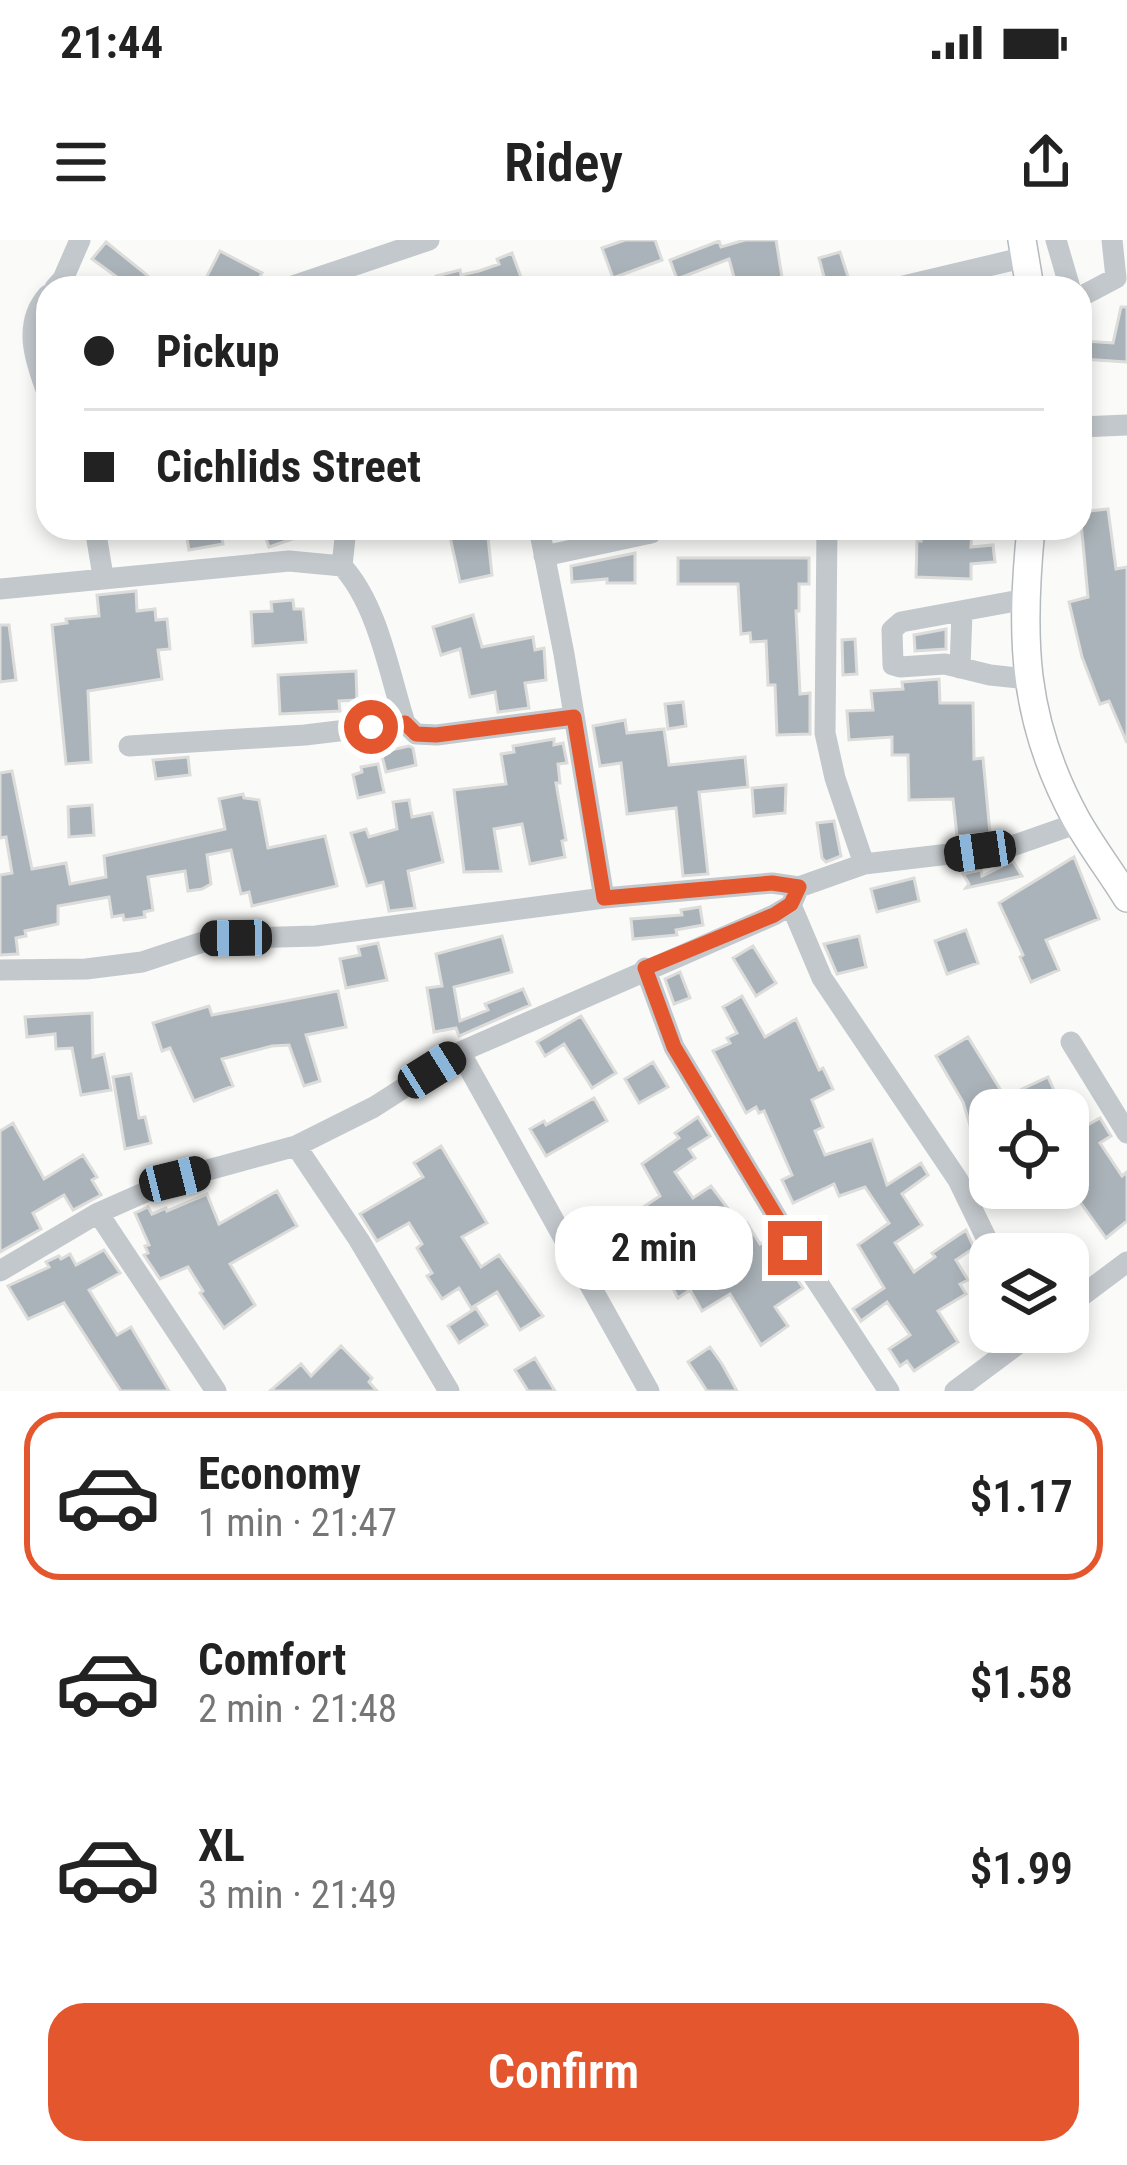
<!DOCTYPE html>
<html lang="en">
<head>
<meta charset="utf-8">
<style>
  body { margin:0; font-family:"Roboto Condensed",sans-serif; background:#f6f6f6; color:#222; height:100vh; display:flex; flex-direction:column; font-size:45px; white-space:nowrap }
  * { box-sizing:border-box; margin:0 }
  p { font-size:39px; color:#767676 }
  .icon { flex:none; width:66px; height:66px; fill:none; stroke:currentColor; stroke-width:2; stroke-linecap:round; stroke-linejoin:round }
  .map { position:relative; height:1151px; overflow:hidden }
  .drawer { display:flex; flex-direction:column; background:#fff; flex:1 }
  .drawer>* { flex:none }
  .top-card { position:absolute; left:36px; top:36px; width:1056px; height:264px; border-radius:36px; box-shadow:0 6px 18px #0003; display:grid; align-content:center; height:264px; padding:0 48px; background:#fff }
  .controls { position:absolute; left:969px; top:849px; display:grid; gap:24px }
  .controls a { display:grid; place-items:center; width:120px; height:120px; border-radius:24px; background:#fff; box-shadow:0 6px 18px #0003; font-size:60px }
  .end { position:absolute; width:54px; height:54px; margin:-27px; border:15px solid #e4572e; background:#fff; box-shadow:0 0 0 6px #fff }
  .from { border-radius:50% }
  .bubble { position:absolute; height:84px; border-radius:36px; background:#fff; box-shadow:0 6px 18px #0003; font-size:39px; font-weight:600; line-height:84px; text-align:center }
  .car { position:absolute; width:36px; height:72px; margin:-36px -18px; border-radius:15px; box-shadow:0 0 9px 3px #0007; background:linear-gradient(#222 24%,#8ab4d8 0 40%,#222 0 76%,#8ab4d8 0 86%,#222 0) }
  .top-card b { display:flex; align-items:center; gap:42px; height:114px; font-size:45px }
  .top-card b+b { border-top:3px solid #e0e0e0 }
  .top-card i { width:30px; height:30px; background:#222 }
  ul { padding:21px 0 0; list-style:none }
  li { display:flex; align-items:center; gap:36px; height:168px; margin:0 24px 18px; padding:0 24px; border:6px solid transparent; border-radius:36px }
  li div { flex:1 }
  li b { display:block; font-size:45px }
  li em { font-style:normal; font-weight:600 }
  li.on { border-color:#e4572e }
  li>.icon { width:108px; height:108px; stroke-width:1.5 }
  .button { display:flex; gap:24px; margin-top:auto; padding:24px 48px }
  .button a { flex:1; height:138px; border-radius:36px; background:#e4572e; color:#fff; font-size:48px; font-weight:600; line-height:138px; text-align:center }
  .status { display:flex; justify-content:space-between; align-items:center; height:84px; padding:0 60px; background:#fff; direction:ltr }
  .status svg { height:33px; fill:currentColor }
  header { display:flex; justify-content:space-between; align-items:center; height:156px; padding:0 48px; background:#fff; font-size:54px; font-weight:600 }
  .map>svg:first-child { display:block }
</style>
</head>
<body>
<div class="status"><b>21:44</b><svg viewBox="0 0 49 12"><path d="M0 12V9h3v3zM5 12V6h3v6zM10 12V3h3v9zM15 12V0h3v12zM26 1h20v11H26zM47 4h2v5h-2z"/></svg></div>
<header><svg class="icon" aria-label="menu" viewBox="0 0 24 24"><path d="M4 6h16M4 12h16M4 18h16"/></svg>Ridey<svg class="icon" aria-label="share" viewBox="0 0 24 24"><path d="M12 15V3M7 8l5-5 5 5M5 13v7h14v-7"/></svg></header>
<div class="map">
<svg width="1127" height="1151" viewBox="0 0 1127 1151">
  <rect width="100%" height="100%" fill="#fafaf8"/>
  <!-- building -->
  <path fill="#aab3b9" stroke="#dcdcda" stroke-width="3" fill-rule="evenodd" d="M625,0H655L662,20L613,38L602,8Z
    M745,0H776L783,43L737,48L729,19L677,39L670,20L719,1L721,7Z
    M106,2L142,31L161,48H132L92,19Z
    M220,11L262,33L254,48H225L206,38Z
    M840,12L851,46L827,48L819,18Z
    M512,13L525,48H430V42L437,40L436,36L460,30L461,35L479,31L499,24L497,19Z
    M1121,67H1127V122L1082,119L1084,101L1113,103Z
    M1108,269L1116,329L1127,327V503L1109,461L1100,464L1082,417L1069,362L1088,357L1080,272Z
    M185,288H220L223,304L189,310Z
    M262,288H318L319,290L269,307Z
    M448,288H487L492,335L460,342Z
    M922,288H972L971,307L993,305L995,322L971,324V339L916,337L917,300L921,301Z
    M635,313V343H607V339L572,342L571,326Z
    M678,318H809V344H799V371H796L800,454L810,453V494L777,495L775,445H768L766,401L751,402L750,393L741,394L738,344H678Z
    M136,351L137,371L155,369L156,380L167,379L170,409L158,410L162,439L88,451L91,522L66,524L52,385L67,383L66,379L99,376L97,355Z
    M293,360L294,369H303L306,402L253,406L251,372L272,371L271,362Z
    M473,375L482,407L533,397L535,410L544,408L546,440L525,443L529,468L498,472L495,452L470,457L460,409L441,415L433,387Z
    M0,385H9L16,440L0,442Z
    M946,389V409L915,411L914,395Z
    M855,399L857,434L843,435L842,400Z
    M356,431L357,460L339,461L340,471L280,474L278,435Z
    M939,439L940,463H973L974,519L983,518L990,593L957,596L953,559L909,560L908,515H892V497L849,500L847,471L873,470L871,451L903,449L902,442Z
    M683,462L686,486L668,489L665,464Z
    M625,480L627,493L664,489L669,525L745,517L748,547L699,552L708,634L683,636L676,568L627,574L621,523L600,526L593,486Z
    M554,499V505L563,503L567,523L558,524L560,543H556L566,600L562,601L565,617L530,624L522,584L494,589L501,631L464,632L454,550L506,544L501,514L514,512L513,506Z
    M409,506L413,508L416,525L386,532L381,512Z
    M188,517L190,535L156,539L153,520Z
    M378,524L384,552L358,558L353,535L362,532L361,527Z
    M12,531L32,629L66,623L70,644L106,637L104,616L225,589L219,559L243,554L244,558L259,560L268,608L325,596L337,646L252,666L249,652L241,654L231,610L207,615L211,644L202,649L188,651L185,631L148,637L153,670L144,672L145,677L124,680L123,675L112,677L109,657L58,666V684L25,691L26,696L16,698L18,714L0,715V635L12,633L6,597L0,598V533Z
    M786,545L785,573L754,576L752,548Z
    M409,560L412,577L432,573L443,622L408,631L415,668L389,671L383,642L367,646L351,593L366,589L369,597L397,589L393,562Z
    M92,565L94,595L69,597L68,567Z
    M834,581L841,616L826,622L822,618L817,583Z
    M1074,617L1099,679L1046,700L1059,730L1031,742L1020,717L1023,715L999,663Z
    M1013,621L1022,636L966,648L969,644L963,634L981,630L982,636Z
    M914,638L919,661L877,672L871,649Z
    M700,667L703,685L676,690L677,695L633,699L631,679L682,675L681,670Z
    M966,690L978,723L947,734L935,701Z
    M502,696L512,732L454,747L460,781L488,770L485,764L523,749L530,765L459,796L456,788L434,792L427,748L442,746L436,714Z
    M859,696L866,727L837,734L824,704Z
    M378,703L387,740L346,748L340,719L360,715L358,707Z
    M753,706L776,743L756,756L733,718Z
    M680,732L690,758L674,764L665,739Z
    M338,751L346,787L306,795L320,841L304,846L289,805L272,806L222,819L233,846L194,861L170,808L162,811L153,783L209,766L212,775Z
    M742,756L765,797L796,779L819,830L823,828L833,849L812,860L823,887L815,891L825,915L872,900L887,945L921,923L928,935L902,954L922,985L895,1003L914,1032L935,1017L932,1013L966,990L974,1008L956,1020L968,1040L960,1044L966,1054L938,1071L958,1102L914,1131L907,1121L900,1126L889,1109L910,1095L887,1062L861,1081L853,1069L884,1048L858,1005L889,983L865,947L839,956L834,944L793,963L782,940L792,935L764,871L759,873L756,867L746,873L713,811L730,803L727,798L737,793L723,767Z
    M92,773L93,817L104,814L111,850L81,855L72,808L56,809L55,794L27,797L25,777Z
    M581,776L616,833L592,848L564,804L545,816L537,802Z
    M968,797L1005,857L1048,837L1063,870H990V906L978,911L963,862L936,816Z
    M653,822L668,847L639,863L625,839Z
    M131,834L139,878L145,877L151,903L125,909L113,837Z
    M594,858L607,881L546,916L530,889L544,881L546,885Z
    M698,877L710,896L689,909L695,918L675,932L693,958L711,946L742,987L747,983L760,1004L771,998L803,1048L775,1067L788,1086L761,1105L730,1054L702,1071L690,1050L678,1058L656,1016L639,1021L625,1000L629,997L624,988L629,985L625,979L660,956L642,924L679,898L675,893ZM715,975L745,1022L711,1043L681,997Z
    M1100,878L1111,896L1100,903L1122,936L1127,932V981L1106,998L1068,945V896Z
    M13,883L44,939L83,915L97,937L92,940L101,955L73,970L64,955L33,973L41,989L0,1012V891Z
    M441,906L487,983L462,997L481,1027L499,1015L543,1076L520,1090L497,1052L471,1068L459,1048L442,1059L427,1036L432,1033L417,1008L422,1004L409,983L377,1001L360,974L423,937L414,923Z
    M277,951L297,986L230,1024L255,1065L224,1088L200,1053L203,1051L188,1027L160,1039L144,1015L148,1013L145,1006L149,1005L135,973L148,967L152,974L166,968L167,971L207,954L219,984Z
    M104,1010L120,1033L89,1050L117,1095L131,1087L169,1151H121L64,1063L28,1079L8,1046L49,1027L46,1022L59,1016L61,1019L70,1014L76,1025Z
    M476,1068L487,1085L459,1103L448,1086Z
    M341,1106L372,1138L369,1142L377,1151H270L301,1124L311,1136Z
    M710,1107L722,1124L737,1151H707L688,1122Z
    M535,1118L555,1151H528L515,1130Z"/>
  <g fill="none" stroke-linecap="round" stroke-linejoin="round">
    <!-- major casing -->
    <g stroke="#b5babe" stroke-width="30">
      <path id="major" d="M1022,0L1030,48
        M1031,288C1020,398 1022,480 1076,579C1091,606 1111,632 1127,658"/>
    </g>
    <!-- minor -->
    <path stroke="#c3c8cc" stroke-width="21" d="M1056,0L1070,48
      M55,48L63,39L80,0
      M287,48L429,0
      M895,48L1026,17
      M48,55C22,84 35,121 48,155
      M1080,57L1116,38L1112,0
      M1080,187L1127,185
      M95,288L103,336
      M539,288L564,414L604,658
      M827,288L825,493L835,538L864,624
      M544,316L651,293
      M342,326L346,288
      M0,349L289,321L342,326C378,365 389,433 405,483L416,494L437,495L574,477
      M1026,359L901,382L892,390L893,425L900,427L945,424L990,435L1028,439
      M960,428L962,372
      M129,506L305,495L405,483
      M791,665L822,738L958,940L994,1014
      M645,728L674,807L795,1008L889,1151
      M0,730L86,729L142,722L212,699L316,696L604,658L772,643L799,647L864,624L1009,607L1078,583
      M1071,802L1127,893
      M460,812L649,1151
      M296,906L359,1000L449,1151
      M98,973L216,1151
      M0,1031L98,973L175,939L296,906L374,867L460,812L774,675L791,665L799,647
      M1068,1066L1127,1022
      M955,1151L1034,1092"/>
    <!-- major -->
    <use href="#major" stroke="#fff" stroke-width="27"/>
  </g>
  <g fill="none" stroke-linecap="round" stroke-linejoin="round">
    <!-- route -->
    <path stroke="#e4572e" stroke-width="15" d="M371,487L405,483L416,494L436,495L574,477L604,658L772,643L799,647L791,664L774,675L645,728L674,807L795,1008"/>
  </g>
</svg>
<div class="controls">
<a><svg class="icon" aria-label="locate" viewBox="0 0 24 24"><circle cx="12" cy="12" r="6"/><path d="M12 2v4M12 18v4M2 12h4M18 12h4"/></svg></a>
<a><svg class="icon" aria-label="layers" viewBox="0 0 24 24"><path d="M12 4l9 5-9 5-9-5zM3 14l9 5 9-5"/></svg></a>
</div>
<i class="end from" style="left:371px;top:487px"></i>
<i class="end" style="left:795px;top:1008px"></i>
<div class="bubble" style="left:555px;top:966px;width:198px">2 min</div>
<i class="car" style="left:980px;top:611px;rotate:262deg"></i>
<i class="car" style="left:236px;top:698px;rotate:269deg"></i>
<i class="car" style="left:432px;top:830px;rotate:58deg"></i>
<i class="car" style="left:175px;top:939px;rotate:76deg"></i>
<div class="top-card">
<b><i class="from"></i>Pickup</b>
<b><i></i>Cichlids Street</b>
</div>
</div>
<section class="drawer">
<ul>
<li class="on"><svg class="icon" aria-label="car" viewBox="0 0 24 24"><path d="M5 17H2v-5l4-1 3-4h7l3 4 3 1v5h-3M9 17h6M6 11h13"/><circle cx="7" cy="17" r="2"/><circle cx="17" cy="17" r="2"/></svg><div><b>Economy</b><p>1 min · 21:47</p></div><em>$1.17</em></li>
<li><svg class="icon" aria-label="car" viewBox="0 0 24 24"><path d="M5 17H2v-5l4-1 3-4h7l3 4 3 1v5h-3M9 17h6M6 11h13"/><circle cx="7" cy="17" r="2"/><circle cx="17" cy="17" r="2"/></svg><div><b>Comfort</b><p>2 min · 21:48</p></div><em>$1.58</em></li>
<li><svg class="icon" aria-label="car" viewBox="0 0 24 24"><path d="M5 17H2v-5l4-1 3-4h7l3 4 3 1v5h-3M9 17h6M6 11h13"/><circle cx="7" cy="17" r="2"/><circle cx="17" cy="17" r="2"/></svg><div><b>XL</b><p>3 min · 21:49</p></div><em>$1.99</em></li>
</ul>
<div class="button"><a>Confirm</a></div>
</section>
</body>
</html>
